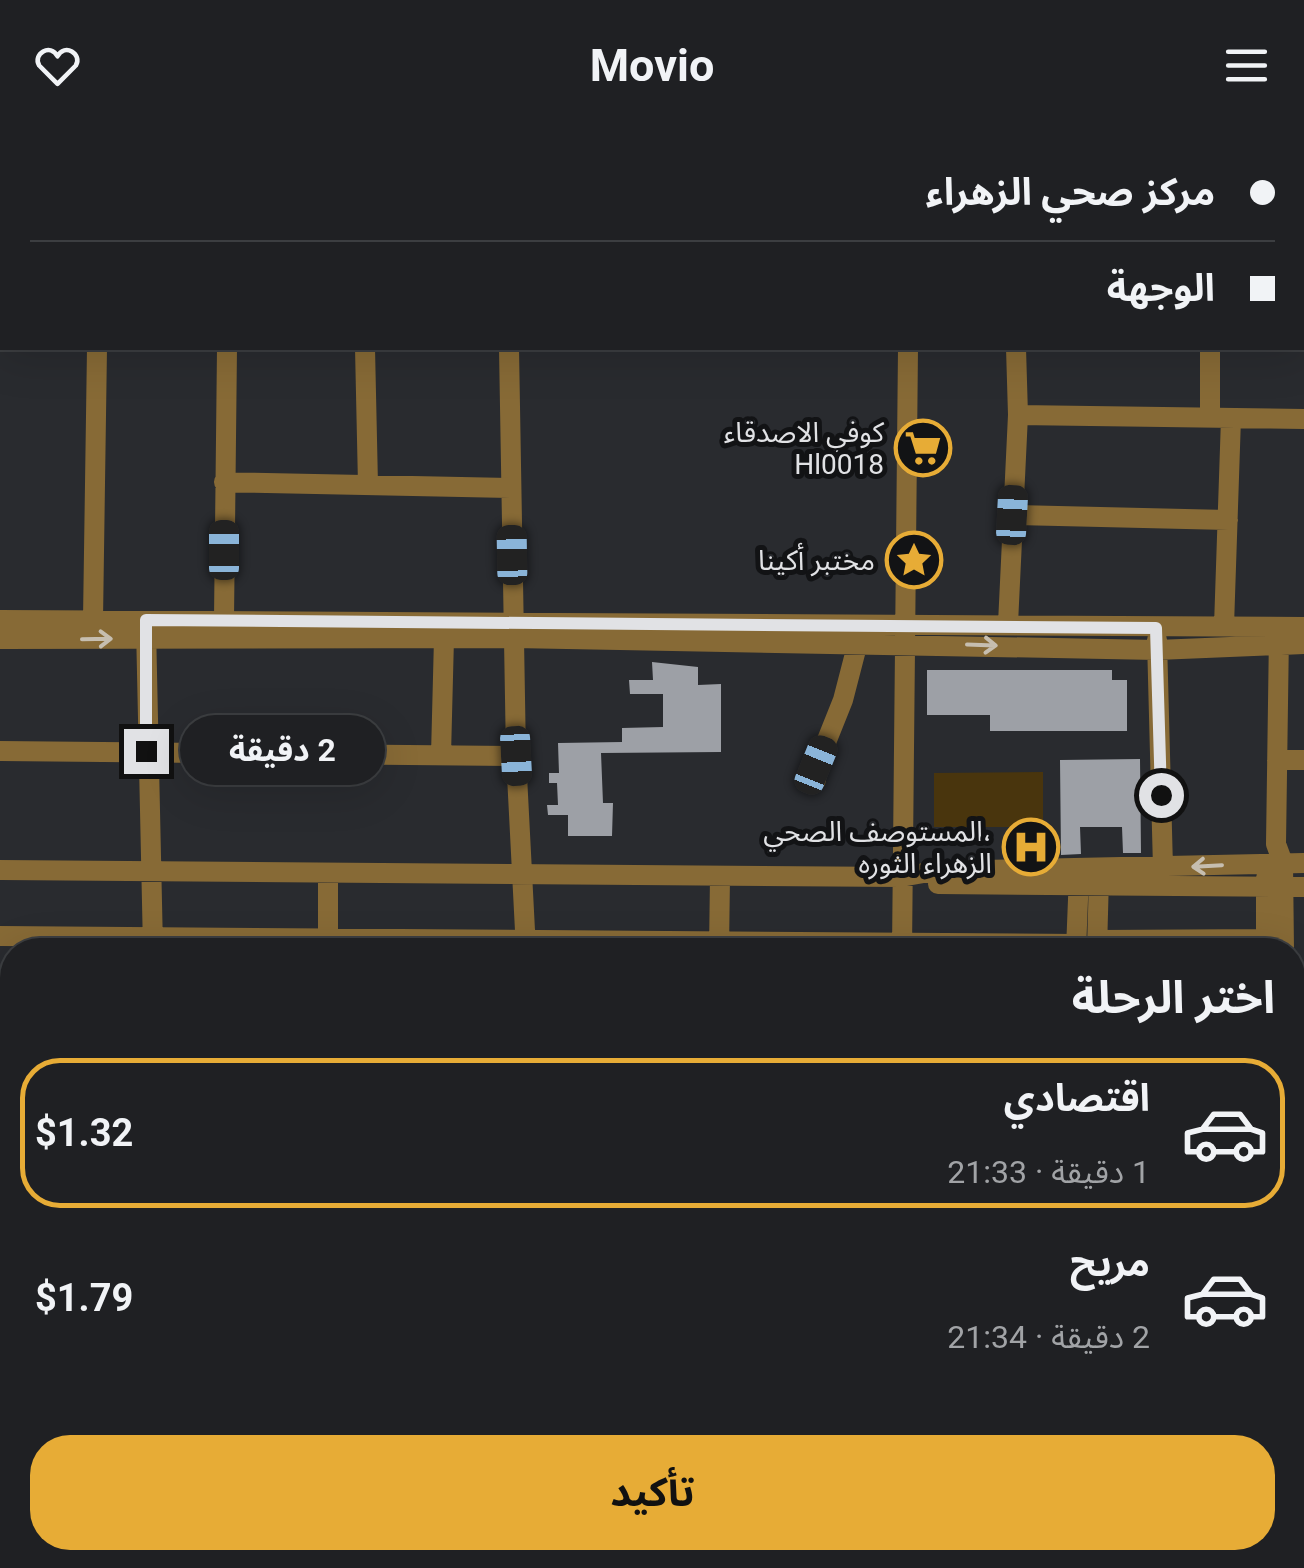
<!DOCTYPE html>
<html lang="ar">
<head>
<meta charset="utf-8">
<style>
  body { margin:0; font-family:Roboto,"Noto Sans Arabic",sans-serif; background:#2c2d30; color:#f1f3f6; direction:rtl; height:100vh; display:flex; flex-direction:column; font-size:38px; white-space:nowrap }
  * { box-sizing:border-box; margin:0 }
  p { font-size:32px; color:#a1a3a6 }
  .icon { flex:none; width:55px; height:55px; fill:none; stroke:currentColor; stroke-width:2; stroke-linecap:round; stroke-linejoin:round }
  .map { position:relative; flex:1; overflow:hidden; direction:ltr }
  .drawer { position:absolute; left:0px; top:808px; width:1305px; height:632px; display:flex; flex-direction:column; background:#1f2023; border-radius:40px 40px 0 0; box-shadow:0 10px 40px #0002,0 0 0 2px #3c3e41; direction:rtl }
  .drawer>* { flex:none }
  .banner { position:absolute; left:0px; top:0px; width:1305px; height:220px; box-shadow:0 10px 40px #0002,0 0 0 2px #3c3e41; direction:rtl; display:grid; align-content:center; height:220px; padding:0 30px; background:#1f2023 }
  .end { position:absolute; width:45px; height:45px; margin:-22px; border:12px solid #e1e2e5; background:#111; box-shadow:0 0 0 5px #111 }
  .from { border-radius:50% }
  .bubble { position:absolute; height:70px; border-radius:35px; background:#1f2023; box-shadow:0 10px 40px #0002,0 0 0 2px #3c3e41; font-size:32px; font-weight:700; line-height:70px; text-align:center; direction:rtl }
  .car { position:absolute; width:30px; height:60px; margin:-30px -15px; border-radius:12px; box-shadow:0 0 8px 2px #0007; background:linear-gradient(#222 24%,#8ab4d8 0 40%,#222 0 76%,#8ab4d8 0 86%,#222 0) }
  .banner b { display:flex; align-items:center; gap:35px; height:95px; font-size:38px }
  .banner b+b { border-top:2px solid #3c3e41 }
  .banner i { width:25px; height:25px; background:#f1f3f6 }
  ul { padding:0; list-style:none }
  li { display:flex; align-items:center; gap:30px; height:150px; margin:0 20px 15px; padding:0 10px; border:5px solid transparent; border-radius:40px }
  li div { flex:1 }
  li b { display:block; font-size:38px }
  li em { font-style:normal; font-weight:700 }
  li.selected { border-color:#e7ac36 }
  li>.icon { width:90px; height:90px; stroke-width:1.5 }
  h2 { padding:0 30px; font-size:45px; line-height:120px }
  .primary-button { display:flex; gap:20px; margin-top:auto; padding:20px 30px }
  .primary-button a { flex:1; height:115px; border-radius:40px; background:#e7ac36; color:#111; font-size:40px; font-weight:700; line-height:115px; text-align:center }
  header { display:flex; justify-content:space-between; align-items:center; height:130px; padding:0 30px; background:#1f2023; font-size:45px; font-weight:700 }
  .map>svg:first-child { display:block }
</style>
</head>
<body>
<header><svg class="icon" aria-label="menu" viewBox="0 0 24 24"><path d="M4 6h16M4 12h16M4 18h16"/></svg>Movio<svg class="icon" aria-label="heart" viewBox="0 0 24 24"><path d="M12 20l-8-8c-3-5 5-10 8-4 3-6 11-1 8 4z"/></svg></header>
<div class="map">
<svg width="1304" height="1438" viewBox="0 0 1304 1438">
  <rect width="100%" height="100%" fill="#292b2f"/>
  <!-- green -->
  <path fill="#49350d" d="M1043,642V697H934V643Z"/>
  <!-- building -->
  <path fill="#9da0a6" d="M652,532L698,537V555L721,554V622L601,623L603,673H613L612,706H568V685H548L547,675H558L557,653H549V643H559L558,613L622,612V598L663,597V564H630L629,550H653Z
    M927,540H1112V550H1127V601H990V585H927Z
    M1140,629L1141,723H1123L1122,697H1080L1081,724L1061,725L1060,630Z"/>
  <g fill="none" stroke-linecap="round" stroke-linejoin="round">
    <!-- minor -->
    <path stroke="#876a36" stroke-width="20" d="M96,0V2
      M508,0V2
      M905,0V2
      M230,2V0
      M368,2V0
      M760,2V0
      M0,92L2,91
      M1302,148H1304
      M0,198H2
      M365,218L368,355
      M509,218L516,626L526,820
      M1018,285L1304,289
      M1210,288V218
      M224,352L510,358
      M1012,385L1228,390
      M224,489L227,218
      M0,490L1304,497
      M93,490L97,218
      M1008,494L1018,285L1016,218
      M1224,496L1231,288
      M146,497L153,818
      M1279,503L1276,714L1283,733L1284,820
      M0,509L514,508L1157,520L1304,514
      M1157,510L1163,738
      M0,621L516,626
      M441,625L444,508
      M1277,630H1304
      M816,650L817,635L843,570L858,512
      M0,740L901,747L935,741L1304,733
      M328,744V820
      M1266,748V819
      M938,754L1304,757
      M0,806L1076,814
      M1097,810L1266,809
      M719,820L720,747
      M902,820L908,218
      M1076,820L1079,744
      M1097,820L1099,747
      M0,868H12
      M1292,869H1304
      M0,932H12
      M1292,932H1304
      M1292,992H1304
      M0,994H12
      M0,1034L12,1061
      M1292,1052H1304
      M0,1107L12,1135
      M1292,1109H1304
      M1292,1168H1304
      M0,1227L12,1221
      M1292,1230H1304
      M1292,1292L1304,1291
      M1292,1353H1304
      M1292,1407H1304
      M1072,1428V1438
      M1280,1428V1438
      M55,1438L87,1429
      M328,1438V1428
      M522,1438V1428
      M714,1438L715,1428
      M898,1438V1428
      M1093,1438V1428
      M1263,1438V1428"/>
  </g>
  <!-- one-way arrows -->
  <defs><path id="oneway-shaft" d="M-6 0H5M1.5-3L5.5 0L1.5 3" fill="none" stroke-width="1.6" stroke-linecap="round" stroke-linejoin="round" transform="scale(2.5)"/></defs>
  <g stroke="#c6beb0">
    <use href="#oneway-shaft" transform="translate(97 509) rotate(-1)"/>
    <use href="#oneway-shaft" transform="translate(982 515) rotate(2)"/>
    <use href="#oneway-shaft" transform="translate(1207 736) rotate(177)"/>
  </g>
  <g fill="none" stroke-linecap="round" stroke-linejoin="round">
    <!-- route -->
    <path stroke="#e1e2e5" stroke-width="12" d="M146,621V490L1156,498L1161,665"/>
  </g>
  <!-- icons -->
  <defs>
    <g id="supermarket-ring" transform="scale(2.875)"><circle r="9.5" fill="#121315" stroke="#e7ac36" stroke-width="1.5"/><path d="M-6-5.5h2.5l.6 2H6L4.5 2H-2.5L-4.4-4H-6ZM-1.5 3.2a1.3 1.3 0 1 0 .1 0ZM3 3.2a1.3 1.3 0 1 0 .1 0Z" fill="#e7ac36"/></g>
    <g id="sight-ring" transform="scale(2.875)"><circle r="9.5" fill="#121315" stroke="#e7ac36" stroke-width="1.5"/><path d="M0-6L1.8-2.2L6-1.7L2.9 1.2L3.7 5.4L0 3.3L-3.7 5.4L-2.9 1.2L-6-1.7L-1.8-2.2Z" fill="#e7ac36"/></g>
    <g id="hospital-ring" transform="scale(2.875)"><circle r="9.5" fill="#121315" stroke="#e7ac36" stroke-width="1.5"/><path d="M-5-5h3v3.5h4V-5h3V5h-3V1.5h-4V5h-3Z" fill="#e7ac36"/></g>
  </defs>
  <g fill-rule="evenodd">
    <use href="#supermarket-ring" x="923" y="318"/>
    <use href="#sight-ring" x="914" y="430"/>
    <use href="#hospital-ring" x="1031" y="717"/>
  </g>
  <g text-anchor="middle" dominant-baseline="central" stroke-width="10" stroke-linejoin="round" paint-order="stroke">
    <!-- poi labels -->
    <g font-size="28" fill="#e1e2e5" stroke="#121315" text-anchor="end">
      <text x="884" y="302">كوفي الاصدقاء<tspan x="884" dy="32">Hl0018</tspan></text>
      <text x="875" y="430">مختبر أكينا</text>
      <text x="992" y="701">المستوصف الصحي،<tspan x="992" dy="32">الزهراء الثوره</tspan></text>
    </g>
  </g>
</svg>
<i class="end from" style="left:1161px;top:665px"></i>
<i class="end" style="left:146px;top:621px"></i>
<div class="bubble" style="left:180px;top:585px;width:205px">2 دقيقة</div>
<i class="car" style="left:1012px;top:385px;rotate:3deg"></i>
<i class="car" style="left:224px;top:420px;rotate:0deg"></i>
<i class="car" style="left:512px;top:425px;rotate:359deg"></i>
<i class="car" style="left:516px;top:626px;rotate:177deg"></i>
<i class="car" style="left:816px;top:635px;rotate:22deg"></i>
<div class="banner">
<b><i class="from"></i>مركز صحي الزهراء</b>
<b><i></i>الوجهة</b>
</div>
<section class="drawer">
<h2>اختر الرحلة</h2>
<ul>
<li class="selected"><svg class="icon" aria-label="car" viewBox="0 0 24 24"><path d="M5 17H2v-5l4-1 3-4h7l3 4 3 1v5h-3M9 17h6M6 11h13"/><circle cx="7" cy="17" r="2"/><circle cx="17" cy="17" r="2"/></svg><div><b>اقتصادي</b><p>1 دقيقة · 21:33</p></div><em>$1.32</em></li>
<li><svg class="icon" aria-label="car" viewBox="0 0 24 24"><path d="M5 17H2v-5l4-1 3-4h7l3 4 3 1v5h-3M9 17h6M6 11h13"/><circle cx="7" cy="17" r="2"/><circle cx="17" cy="17" r="2"/></svg><div><b>مريح</b><p>2 دقيقة · 21:34</p></div><em>$1.79</em></li>
</ul>
<div class="primary-button"><a>تأكيد</a></div>
</section>
</div>
</body>
</html>
